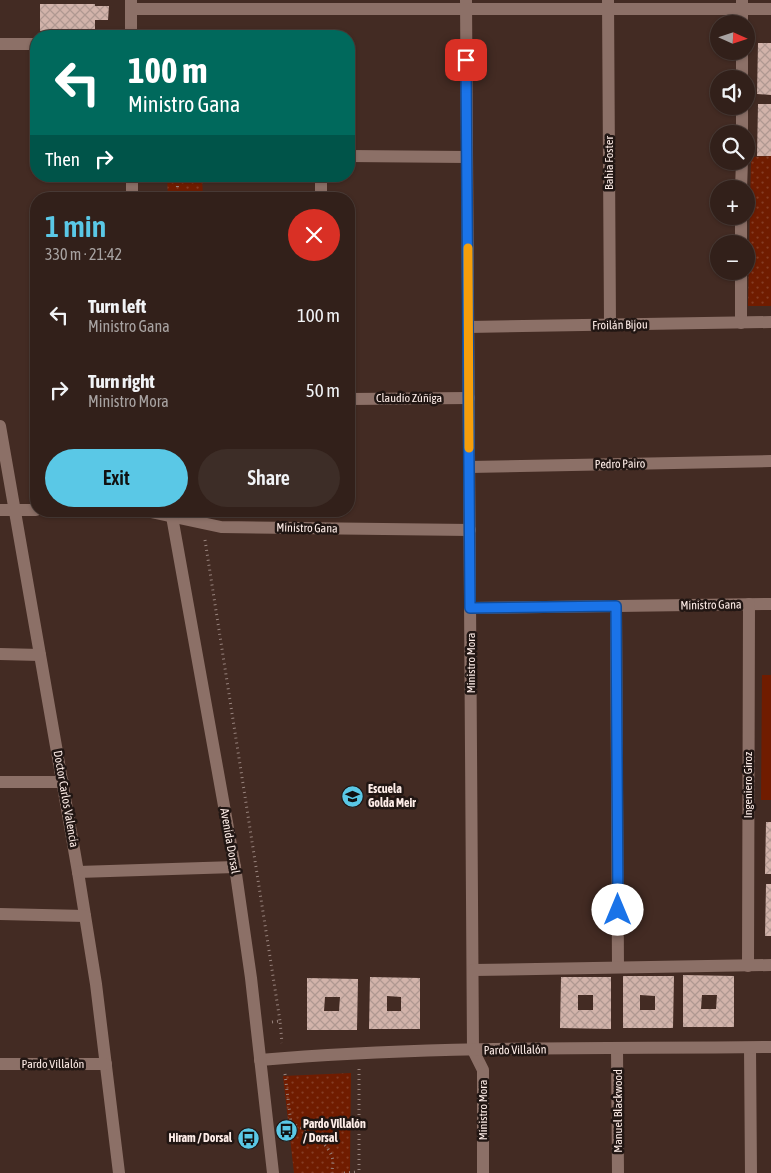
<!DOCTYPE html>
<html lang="en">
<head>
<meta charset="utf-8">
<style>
	body { margin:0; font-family:"Asap Condensed",sans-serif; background:#3d2d27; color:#f1f3f6; height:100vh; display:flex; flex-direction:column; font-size:19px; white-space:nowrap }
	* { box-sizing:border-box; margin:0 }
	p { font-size:16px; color:#a8a3a2 }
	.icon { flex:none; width:28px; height:28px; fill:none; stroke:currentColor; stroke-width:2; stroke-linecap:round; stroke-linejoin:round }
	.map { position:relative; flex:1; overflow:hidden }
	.side { position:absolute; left:30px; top:192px; width:325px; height:325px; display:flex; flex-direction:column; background:#32201a; border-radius:20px; box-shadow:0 1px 4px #0004,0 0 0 1px #4d3e39 }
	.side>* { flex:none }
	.guide { position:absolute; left:30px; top:30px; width:325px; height:152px; border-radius:20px; box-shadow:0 1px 4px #0004,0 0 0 1px #4d3e39; background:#00695c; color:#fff; overflow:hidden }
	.needle { width:32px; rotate:93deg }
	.controls { position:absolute; left:710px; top:15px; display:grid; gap:10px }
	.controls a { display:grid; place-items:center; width:45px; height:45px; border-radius:50%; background:#32201a; box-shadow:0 1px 4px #0004,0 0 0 1px #4d3e39; font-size:25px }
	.pin { position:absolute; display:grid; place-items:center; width:42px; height:42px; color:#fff; margin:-21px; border-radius:10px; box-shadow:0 2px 8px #0006 }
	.me { position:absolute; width:55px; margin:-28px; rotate:0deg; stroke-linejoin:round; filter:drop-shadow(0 0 4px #0008) }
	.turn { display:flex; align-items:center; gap:18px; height:105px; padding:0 15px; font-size:22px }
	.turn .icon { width:65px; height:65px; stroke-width:2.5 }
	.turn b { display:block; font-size:35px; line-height:42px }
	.then { display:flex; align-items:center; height:48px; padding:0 15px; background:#0003; gap:10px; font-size:19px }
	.round { display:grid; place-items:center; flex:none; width:52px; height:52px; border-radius:26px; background:#3d2d27 }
	.head { display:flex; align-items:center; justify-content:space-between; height:85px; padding:0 15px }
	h1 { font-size:30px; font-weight:600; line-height:38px; color:#5ac8e6 }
	.button { display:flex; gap:10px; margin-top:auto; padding:10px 15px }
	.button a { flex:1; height:58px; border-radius:30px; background:#5ac8e6; color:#111; font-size:20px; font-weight:600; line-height:58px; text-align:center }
	.button a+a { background:#3d2d27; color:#f1f3f6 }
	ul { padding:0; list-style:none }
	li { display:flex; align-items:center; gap:15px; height:75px; padding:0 15px }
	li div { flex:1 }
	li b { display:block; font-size:19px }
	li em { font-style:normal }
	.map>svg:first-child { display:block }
	.green { fill:url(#green-dots) }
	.pitch { fill:#701c00 }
	.building { fill:url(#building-cross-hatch); fill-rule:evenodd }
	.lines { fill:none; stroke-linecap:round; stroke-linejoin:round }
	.path { stroke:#98837d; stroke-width:3; stroke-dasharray:1 4; stroke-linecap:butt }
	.minor { stroke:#8c7067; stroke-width:12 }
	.tertiary { stroke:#8c7067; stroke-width:12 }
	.route-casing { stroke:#114b97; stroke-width:12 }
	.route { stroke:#1a73e8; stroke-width:9 }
	.slow { stroke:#f59e0b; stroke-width:9 }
	.labels { text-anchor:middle; stroke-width:5; stroke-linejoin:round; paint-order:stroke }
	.street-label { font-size:12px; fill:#fdece7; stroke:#211613 }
	.poi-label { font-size:12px; font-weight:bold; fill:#fdece7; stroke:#211613; text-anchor:start }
</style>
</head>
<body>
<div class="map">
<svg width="771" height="1173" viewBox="0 0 771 1173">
	<defs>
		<pattern id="green-dots" width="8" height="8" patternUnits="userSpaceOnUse" patternTransform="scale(1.25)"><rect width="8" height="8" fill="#701c00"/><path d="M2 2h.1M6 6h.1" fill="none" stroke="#853d25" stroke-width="1.8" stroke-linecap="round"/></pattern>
		<pattern id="building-cross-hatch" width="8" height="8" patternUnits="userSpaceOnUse" patternTransform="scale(1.25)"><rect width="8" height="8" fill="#d2b3aa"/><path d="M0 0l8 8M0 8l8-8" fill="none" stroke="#b09891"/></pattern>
	</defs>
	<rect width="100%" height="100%" fill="#432b23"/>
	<g class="green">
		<path d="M771,156V306H748L751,157Z"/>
		<path d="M167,176H202L203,199H168Z"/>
		<path d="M351,1073L350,1173H294L283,1076Z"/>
	</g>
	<path class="pitch" d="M762,675H771V800H761Z"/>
	<g class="building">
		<path d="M40,4H95V6H109L108,20H95V31H40Z"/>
		<path d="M758,43H771V95L757,94Z"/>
		<path d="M758,104H771V156H757Z"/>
		<path d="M766,822H771V874H765Z"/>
		<path d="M766,884H771V936H765Z"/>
		<path d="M683,975L734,976V1027H683ZM702,995H717L716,1009H701Z"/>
		<path d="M623,976H674L673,1028H623ZM640,995L655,996V1010H640Z"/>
		<path d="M370,977L420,978V1029H369ZM387,996L401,997V1011H387Z"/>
		<path d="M561,977H611V1029L560,1028ZM578,995H593V1010H578Z"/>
		<path d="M307,978L358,979L357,1030H307ZM325,997H340L339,1011H324Z"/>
	</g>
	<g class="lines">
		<g class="path">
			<path d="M177,176L178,199"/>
			<path d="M205,540L280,1021"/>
			<path d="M272,1022L280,1021L282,1043"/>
			<path d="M359,1069V1173"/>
			<path d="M285,1074L291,1123C306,1130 330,1142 333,1161C333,1164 332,1169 332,1173"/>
			<path d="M344,1173L359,1172"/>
		</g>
		<g class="minor">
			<path d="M466,0L473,1050L483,1070V1173"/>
			<path d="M608,0L610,325"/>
			<path d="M131,9H771"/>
			<path d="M742,24V0"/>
			<path d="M0,44H36"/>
			<path d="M742,79V51"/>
			<path d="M742,134V106"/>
			<path d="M349,156L467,157"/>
			<path d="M321,176V199"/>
			<path d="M741,189L742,161"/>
			<path d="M741,244V216"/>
			<path d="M741,323V271"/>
			<path d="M468,327L771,322"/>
			<path d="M349,399L469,398"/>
			<path d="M0,426L78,872L96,984L119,1173"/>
			<path d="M469,467L771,461"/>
			<path d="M0,510H36"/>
			<path d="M146,511L221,527L470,530"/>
			<path d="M616,606L618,967"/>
			<path d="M470,608L771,604"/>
			<path d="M0,654L40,655"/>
			<path d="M0,782H63"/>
			<path d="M78,872L235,867"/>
			<path d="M0,914L85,916"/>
			<path d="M748,966L749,604"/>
			<path d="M473,970L771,965"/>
			<path d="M750,1048L751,1173"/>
			<path d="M617,1049L618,1173"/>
			<path d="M260,1060C430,1045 601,1049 771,1047"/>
			<path d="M0,1064H106"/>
		</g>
		<g class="tertiary">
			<path d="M131,36V0"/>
			<path d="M132,176V199"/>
			<path d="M171,511L235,867L251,978L273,1173"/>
		</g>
	</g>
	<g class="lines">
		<defs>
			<path id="route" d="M466,60L470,608L616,606L618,910"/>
		</defs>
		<use href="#route" class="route-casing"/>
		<use href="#route" class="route"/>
		<path class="slow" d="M468,248L469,448"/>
	</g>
	<defs>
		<symbol id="school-disc" viewBox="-11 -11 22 22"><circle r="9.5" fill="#5ac8e6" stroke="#211613"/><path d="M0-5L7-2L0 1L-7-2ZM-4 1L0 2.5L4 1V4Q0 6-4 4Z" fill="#111"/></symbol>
		<symbol id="bus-disc" viewBox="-11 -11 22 22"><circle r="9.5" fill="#5ac8e6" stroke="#211613"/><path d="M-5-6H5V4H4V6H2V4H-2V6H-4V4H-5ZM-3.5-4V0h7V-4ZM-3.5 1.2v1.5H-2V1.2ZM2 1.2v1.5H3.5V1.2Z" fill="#111"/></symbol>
	</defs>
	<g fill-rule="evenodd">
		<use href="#school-disc" x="340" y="784" width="25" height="25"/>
		<use href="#bus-disc" x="274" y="1118" width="25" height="25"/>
		<use href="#bus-disc" x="236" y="1126" width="25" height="25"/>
	</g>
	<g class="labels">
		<g class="street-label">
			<text transform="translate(609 163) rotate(-90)" y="4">Bahía Foster</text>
			<text transform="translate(620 325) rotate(-1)" y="4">Froilán Bijou</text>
			<text x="409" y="402">Claudio Zúñiga</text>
			<text transform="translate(620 464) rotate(-1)" y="4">Pedro Pairo</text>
			<text transform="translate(307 528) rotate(1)" y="4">Ministro Gana</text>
			<text transform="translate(711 605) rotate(-1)" y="4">Ministro Gana</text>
			<text transform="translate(471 663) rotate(-90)" y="4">Ministro Mora</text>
			<text transform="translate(748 785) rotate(-90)" y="4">Ingeniero Giroz</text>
			<text transform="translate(66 799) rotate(80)" y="4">Doctor Carlos Valencia</text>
			<text transform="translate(230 841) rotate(80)" y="4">Avenida Dorsal</text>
			<text transform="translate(515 1050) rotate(-1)" y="4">Pardo Villalón</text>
			<text x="53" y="1068">Pardo Villalón</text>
			<text transform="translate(483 1110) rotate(-90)" y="4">Ministro Mora</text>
			<text transform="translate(618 1111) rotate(-90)" y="4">Manuel Blackwood</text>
		</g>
		<g class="poi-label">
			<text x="368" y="793">Escuela<tspan x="368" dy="14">Golda Meir</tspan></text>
			<text x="303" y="1128">Pardo Villalón<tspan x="303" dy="14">/ Dorsal</tspan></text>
			<text x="232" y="1142" text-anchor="end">Hiram / Dorsal</text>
		</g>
	</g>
</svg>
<div class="controls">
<a><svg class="needle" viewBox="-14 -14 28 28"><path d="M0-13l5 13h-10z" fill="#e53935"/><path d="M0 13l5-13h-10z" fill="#a8a3a2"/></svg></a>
<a><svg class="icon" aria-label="sound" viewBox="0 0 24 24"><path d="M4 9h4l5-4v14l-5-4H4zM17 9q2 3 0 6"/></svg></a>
<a><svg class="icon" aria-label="search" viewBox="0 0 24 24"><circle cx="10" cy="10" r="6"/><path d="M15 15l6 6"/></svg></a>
<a>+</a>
<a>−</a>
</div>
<div class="pin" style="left:466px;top:60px;background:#d93025"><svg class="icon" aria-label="arrive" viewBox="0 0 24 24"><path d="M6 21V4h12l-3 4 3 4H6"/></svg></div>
<svg class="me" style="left:618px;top:910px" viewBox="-20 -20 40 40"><circle r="19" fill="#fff"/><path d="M0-13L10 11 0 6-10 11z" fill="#1a73e8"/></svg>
<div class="guide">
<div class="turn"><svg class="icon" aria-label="left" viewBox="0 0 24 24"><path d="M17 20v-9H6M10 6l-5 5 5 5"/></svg><div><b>100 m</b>Ministro Gana</div></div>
<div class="then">Then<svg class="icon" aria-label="right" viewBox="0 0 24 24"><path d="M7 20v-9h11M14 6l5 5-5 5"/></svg></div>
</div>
<section class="side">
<div class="head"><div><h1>1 min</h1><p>330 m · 21:42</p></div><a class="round" style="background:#d93025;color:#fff"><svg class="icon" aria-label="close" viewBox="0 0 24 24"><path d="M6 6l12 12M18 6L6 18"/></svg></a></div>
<ul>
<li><svg class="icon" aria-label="left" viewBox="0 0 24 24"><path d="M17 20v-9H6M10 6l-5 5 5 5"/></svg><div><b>Turn left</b><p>Ministro Gana</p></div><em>100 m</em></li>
<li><svg class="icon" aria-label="right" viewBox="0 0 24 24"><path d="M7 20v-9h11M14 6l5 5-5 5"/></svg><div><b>Turn right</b><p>Ministro Mora</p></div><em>50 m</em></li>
</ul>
<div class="button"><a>Exit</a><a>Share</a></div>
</section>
</div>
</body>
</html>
